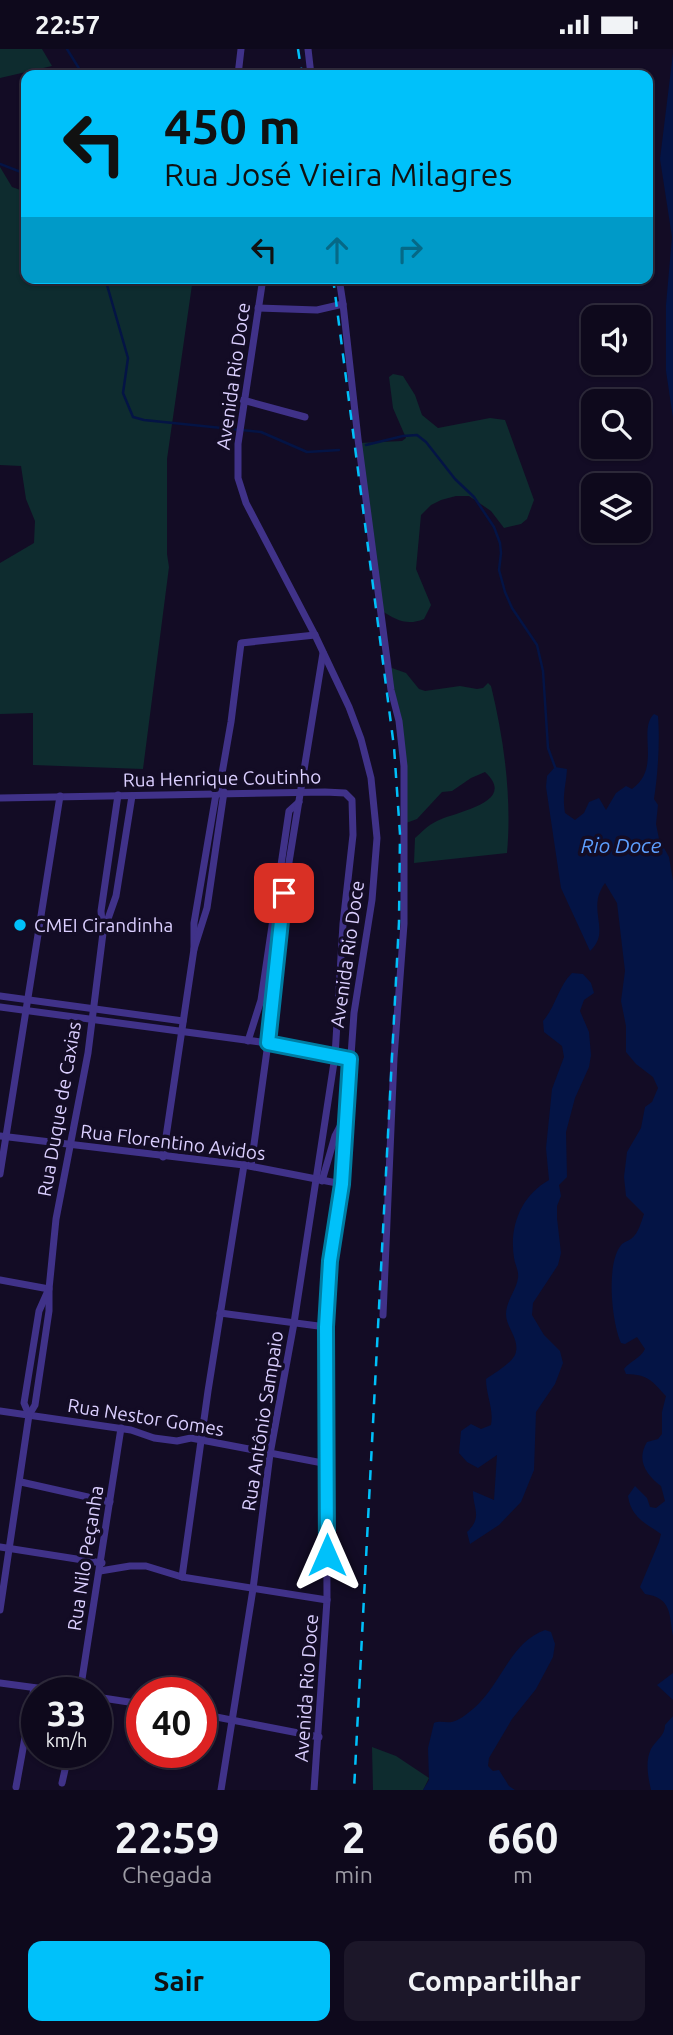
<!DOCTYPE html>
<html lang="pt">
<head>
<meta charset="utf-8">
<style>
	body { margin:0; font-family:Ubuntu,sans-serif; background:#1c1729; color:#f1f3f6; height:100vh; display:flex; flex-direction:column; font-size:26px; white-space:nowrap }
	* { box-sizing:border-box; margin:0 }
	p { font-size:23px; color:#9b9aa3 }
	.icon { flex:none; width:38px; height:38px; fill:none; stroke:currentColor; stroke-width:2; stroke-linecap:round; stroke-linejoin:round }
	.map { position:relative; height:1741px; overflow:hidden }
	.side { display:flex; flex-direction:column; background:#0e091c; flex:1 }
	.side>* { flex:none }
	.guide { position:absolute; left:21px; top:21px; width:632px; height:214px; border-radius:14px; box-shadow:0 2px 5px #0004,0 0 0 2px #2e2a3b; background:#00c1fa; color:#111; overflow:hidden }
	.controls { position:absolute; left:581px; top:256px; display:grid; gap:14px }
	.controls a { display:grid; place-items:center; width:70px; height:70px; border-radius:14px; background:#0e091c; box-shadow:0 2px 5px #0004,0 0 0 2px #2e2a3b; font-size:35px }
	.speed { position:absolute; left:21px; top:1628px; display:flex; gap:14px; font-size:35px; font-weight:700; text-align:center }
	.speed>* { display:grid; place-content:center; width:91px; height:91px; border-radius:50%; background:#0e091c; box-shadow:0 2px 5px #0004,0 0 0 2px #2e2a3b; line-height:1 }
	.speed small { font-size:18px; font-weight:400 }
	.speed .limit { border:10px solid #d22; background:#fff; color:#111 }
	.pin { position:absolute; display:grid; place-items:center; width:60px; height:60px; color:#fff; margin:-30px; border-radius:14px; box-shadow:0 4px 10px #0006 }
	.me { position:absolute; width:77px; margin:-38px; rotate:0deg; stroke-linejoin:round; filter:drop-shadow(0 0 5px #0008) }
	.turn { display:flex; align-items:center; gap:24px; height:147px; padding:0 28px; font-size:32px }
	.turn .icon { width:91px; height:91px; stroke-width:2.5 }
	.turn b { display:block; font-size:49px; line-height:60px }
	.lanes { display:flex; align-items:center; height:66px; padding:0 28px; background:#0003; justify-content:center; gap:35px; direction:ltr }
	.lanes .off { opacity:.35 }
	.eta { display:flex; justify-content:space-evenly; align-items:center; height:119px; text-align:center }
	.eta b { font-size:42px; font-weight:600; line-height:49px }
	.button { display:flex; gap:14px; margin-top:auto; padding:14px 28px }
	.button a { flex:1; height:80px; border-radius:14px; background:#00c1fa; color:#111; font-size:28px; font-weight:600; line-height:80px; text-align:center }
	.button a+a { background:#1c1729; color:#f1f3f6 }
	.status { display:flex; justify-content:space-between; align-items:center; height:49px; padding:0 35px; background:#0e091c; direction:ltr }
	.status svg { height:19px; fill:currentColor }
	.map>svg:first-child { display:block }
	.green { fill:#0e2c2f }
	.water { fill:#041445 }
	.lines { fill:none; stroke-linecap:round; stroke-linejoin:round }
	.stream { stroke:#041445; stroke-width:2.5 }
	.minor { stroke:#403289; stroke-width:7 }
	.rail { stroke:#00c1fa; stroke-width:2.5; stroke-dasharray:10 9; stroke-linecap:butt }
	.route-casing { stroke:#007da2; stroke-width:18 }
	.route { stroke:#00c1fa; stroke-width:12 }
	.poi-dot { fill:#00c1fa; stroke:#130c25; stroke-width:2.5 }
	.labels { text-anchor:middle; stroke-width:7; stroke-linejoin:round; paint-order:stroke }
	.street-label { font-size:19px; fill:#dbcfff; stroke:#130c25 }
	.poi-label { font-size:19px; fill:#dbcfff; stroke:#130c25; text-anchor:start }
	.water-label { font-size:21px; font-style:italic; fill:#5d9fff; stroke:#130c25 }
</style>
</head>
<body>
<div class="status"><b>22:57</b><svg viewBox="0 0 49 12"><path d="M0 12V9h3v3zM5 12V6h3v6zM10 12V3h3v9zM15 12V0h3v12zM26 1h20v11H26zM47 4h2v5h-2z"/></svg></div>
<div class="map">
<svg width="673" height="1741" viewBox="0 0 673 1741">
	<rect width="100%" height="100%" fill="#130c25"/>
	<g class="green">
		<path d="M0,0H42L52,17L0,29Z"/>
		<path d="M0,118L12,138L26,143V229H193L167,410V505L169,518L143,720L33,716V664L0,665V514L34,494L35,472L26,450L21,417L0,416Z"/>
		<path d="M393,325L403,327L415,346L422,366L438,379L490,369L505,371L534,451L527,470L521,475L504,479L491,462L469,447H456L441,451L431,456L421,466L416,520L431,556L424,570C407,577 396,571 382,562L359,394L402,392L406,389L393,359L389,328Z"/>
		<path d="M389,618L406,624L419,640L425,642L460,637L477,640L483,639L488,634L491,637C504,690 512,749 507,804L414,814L415,789C422,783 428,776 437,772C454,763 519,754 485,723L471,729L452,742L442,743L417,770L406,774L401,714Z"/>
		<path d="M372,1698L396,1707L429,1729L423,1741H373Z"/>
	</g>
	<g class="water">
		<path d="M673,4V369L666,322V256L672,188L660,110Z"/>
		<path d="M654,665L658,667C660,692 658,724 654,750L658,756L656,775L659,790L669,808L673,832V1587C669,1565 672,1549 645,1545L640,1538L659,1493L661,1485C645,1474 631,1468 628,1447L635,1437L647,1449L650,1458L656,1459L665,1452L661,1437C646,1426 636,1411 647,1393L658,1390L662,1385V1363L666,1347C651,1331 649,1326 626,1325L624,1320C630,1312 640,1310 645,1300L637,1288L625,1295L621,1294C612,1274 605,1213 622,1195C624,1193 628,1192 631,1190C639,1184 641,1173 644,1165L626,1147L624,1128L627,1103L641,1079L645,1058L652,1053L658,1039L653,1028L636,1015L626,1003V977L621,952L625,922L617,854L605,834C602,838 599,844 598,849C594,870 608,885 590,902L561,839L546,738L547,727L555,718L567,720C566,737 562,746 565,764L575,771L584,764L589,753L599,749L606,761L616,744L626,737L632,740C662,719 637,681 654,665Z"/>
		<path d="M572,924L583,925L591,934L594,944L584,951L580,962L589,983L591,1006L589,1018L575,1049L566,1083L567,1128L559,1136L561,1147L557,1157V1169L561,1204L558,1216L533,1254L532,1266L544,1286L560,1302L563,1314L555,1335L536,1363L534,1421L521,1453L499,1476L470,1495L467,1483C483,1468 473,1460 473,1442L494,1451L497,1406L478,1419L467,1413L459,1404L461,1382L471,1375L481,1380L491,1376C494,1360 486,1346 486,1330C495,1324 510,1315 515,1306C521,1291 506,1279 506,1265C506,1252 516,1242 518,1229C519,1221 515,1216 514,1209C509,1177 521,1147 549,1131L546,1099L552,1040L564,1008L562,997L544,983L543,972C556,957 558,938 572,924Z"/>
		<path d="M545,1581L551,1583L555,1595L553,1608L536,1640L512,1670L489,1709L488,1717L493,1722L499,1721L509,1737L515,1741H423L429,1731L428,1699L434,1674C441,1671 448,1675 455,1672C461,1670 468,1664 473,1660C501,1637 509,1594 545,1581Z"/>
		<path d="M673,1624V1651L657,1636Z"/>
		<path d="M673,1667V1741H651C648,1728 645,1712 651,1700C656,1691 665,1687 665,1676Z"/>
	</g>
	<g class="lines">
		<g class="stream">
			<path d="M67,0L83,26"/>
			<path d="M0,115L26,125"/>
			<path d="M105,229L128,309L123,344L133,368L144,371L261,383L307,403L339,401"/>
			<path d="M366,396L403,387L417,386L426,393L455,430L474,448L494,478L500,494L501,504L499,521L505,543L512,559L537,596L543,622L548,699L555,718"/>
		</g>
		<g class="minor">
			<path d="M308,0L311,26"/>
			<path d="M238,26L241,0"/>
			<path d="M263,229L238,395V429L246,454L315,586L349,658L361,690L371,729L377,789L372,851L354,964L342,1135L330,1212L326,1278L327,1551L314,1741"/>
			<path d="M339,229L343,255"/>
			<path d="M258,259L317,261L343,255L358,390L391,641L399,672L404,717V875L394,1009L383,1266"/>
			<path d="M243,351L305,368"/>
			<path d="M0,749L325,743L345,744L352,751L353,786L343,875L335,1007L294,1274L270,1405L253,1540L221,1741"/>
			<path d="M103,884L116,847L132,747"/>
			<path d="M194,900V874L216,745L220,736L231,673L241,594L315,586"/>
			<path d="M0,947L183,972"/>
			<path d="M0,958L268,994L350,1010"/>
			<path d="M248,992L261,951L289,762L299,753"/>
			<path d="M0,1087L244,1116L342,1135"/>
			<path d="M163,1108L194,900L207,859L224,743"/>
			<path d="M251,1117L268,994L284,844L323,604"/>
			<path d="M0,1125L60,747"/>
			<path d="M322,1132L335,1087L344,1070"/>
			<path d="M0,1231L49,1240"/>
			<path d="M220,1264L326,1278"/>
			<path d="M0,1362L131,1381L154,1389L177,1392L191,1389L328,1415"/>
			<path d="M29,1366L24,1354L39,1262L47,1244"/>
			<path d="M21,1433L110,1453"/>
			<path d="M0,1498L102,1514"/>
			<path d="M100,1522L130,1517H146L182,1528L327,1551"/>
			<path d="M182,1528L208,1342L244,1116"/>
			<path d="M0,1561L29,1366L35,1356L49,1262V1240L56,1170L88,1004L103,884L101,862L118,746"/>
			<path d="M0,1634L67,1643"/>
			<path d="M80,1643L121,1379"/>
			<path d="M96,1648L142,1655"/>
			<path d="M201,1665L319,1688"/>
			<path d="M62,1734L69,1703"/>
			<path d="M16,1738L34,1639"/>
		</g>
		<g class="rail">
			<path d="M298,0L302,26"/>
			<path d="M333,229L394,698L400,785L399,873L354,1741"/>
		</g>
	</g>
	<g class="lines">
		<defs>
			<path id="route" d="M284,844L268,994L350,1010L342,1135L330,1212L326,1278L327,1506"/>
		</defs>
		<use href="#route" class="route-casing"/>
		<use href="#route" class="route"/>
	</g>
	<circle class="poi-dot" cx="20" cy="876" r="7"/>
	<g class="labels">
		<g class="street-label">
			<text transform="translate(233 327) rotate(-82)" y="7">Avenida Rio Doce</text>
			<text transform="translate(222 729) rotate(-1)" y="7">Rua Henrique Coutinho</text>
			<text transform="translate(347 905) rotate(-82)" y="7">Avenida Rio Doce</text>
			<text transform="translate(59 1060) rotate(-80)" y="7">Rua Duque de Caxias</text>
			<text transform="translate(173 1093) rotate(7)" y="7">Rua Florentino Avidos</text>
			<text transform="translate(146 1368) rotate(9)" y="7">Rua Nestor Gomes</text>
			<text transform="translate(262 1372) rotate(-81)" y="7">Rua Antônio Sampaio</text>
			<text transform="translate(85 1509) rotate(-81)" y="7">Rua Nilo Peçanha</text>
			<text transform="translate(306 1639) rotate(-86)" y="7">Avenida Rio Doce</text>
		</g>
		<g class="poi-label">
			<text x="34" y="883">CMEI Cirandinha</text>
		</g>
		<g class="water-label">
			<text x="621" y="804">Rio Doce</text>
		</g>
	</g>
</svg>
<div class="controls">
<a><svg class="icon" aria-label="sound" viewBox="0 0 24 24"><path d="M4 9h4l5-4v14l-5-4H4zM17 9q2 3 0 6"/></svg></a>
<a><svg class="icon" aria-label="search" viewBox="0 0 24 24"><circle cx="10" cy="10" r="6"/><path d="M15 15l6 6"/></svg></a>
<a><svg class="icon" aria-label="layers" viewBox="0 0 24 24"><path d="M12 4l9 5-9 5-9-5zM3 14l9 5 9-5"/></svg></a>
</div>
<div class="speed"><div>33<small>km/h</small></div><div class="limit">40</div></div>
<div class="pin" style="left:284px;top:844px;background:#d93025"><svg class="icon" aria-label="arrive" viewBox="0 0 24 24"><path d="M6 21V4h12l-3 4 3 4H6"/></svg></div>
<svg class="me" style="left:327px;top:1506px" viewBox="-20 -20 40 40"><path d="M0-17L14 15 0 8-14 15z" fill="#00c1fa" stroke="#fff" stroke-width="4"/></svg>
<div class="guide">
<div class="turn"><svg class="icon" aria-label="left" viewBox="0 0 24 24"><path d="M17 20v-9H6M10 6l-5 5 5 5"/></svg><div><b>450 m</b>Rua José Vieira Milagres</div></div>
<div class="lanes"><svg class="icon" aria-label="left" viewBox="0 0 24 24"><path d="M17 20v-9H6M10 6l-5 5 5 5"/></svg><svg class="icon off" aria-label="ahead" viewBox="0 0 24 24"><path d="M12 20V5M6 11l6-6 6 6"/></svg><svg class="icon off" aria-label="right" viewBox="0 0 24 24"><path d="M7 20v-9h11M14 6l5 5-5 5"/></svg></div>
</div>
</div>
<section class="side">
<div class="eta">
<div><b>22:59</b><p>Chegada</p></div>
<div><b>2</b><p>min</p></div>
<div><b>660</b><p>m</p></div>
</div>
<div class="button"><a>Sair</a><a>Compartilhar</a></div>
</section>
</body>
</html>
